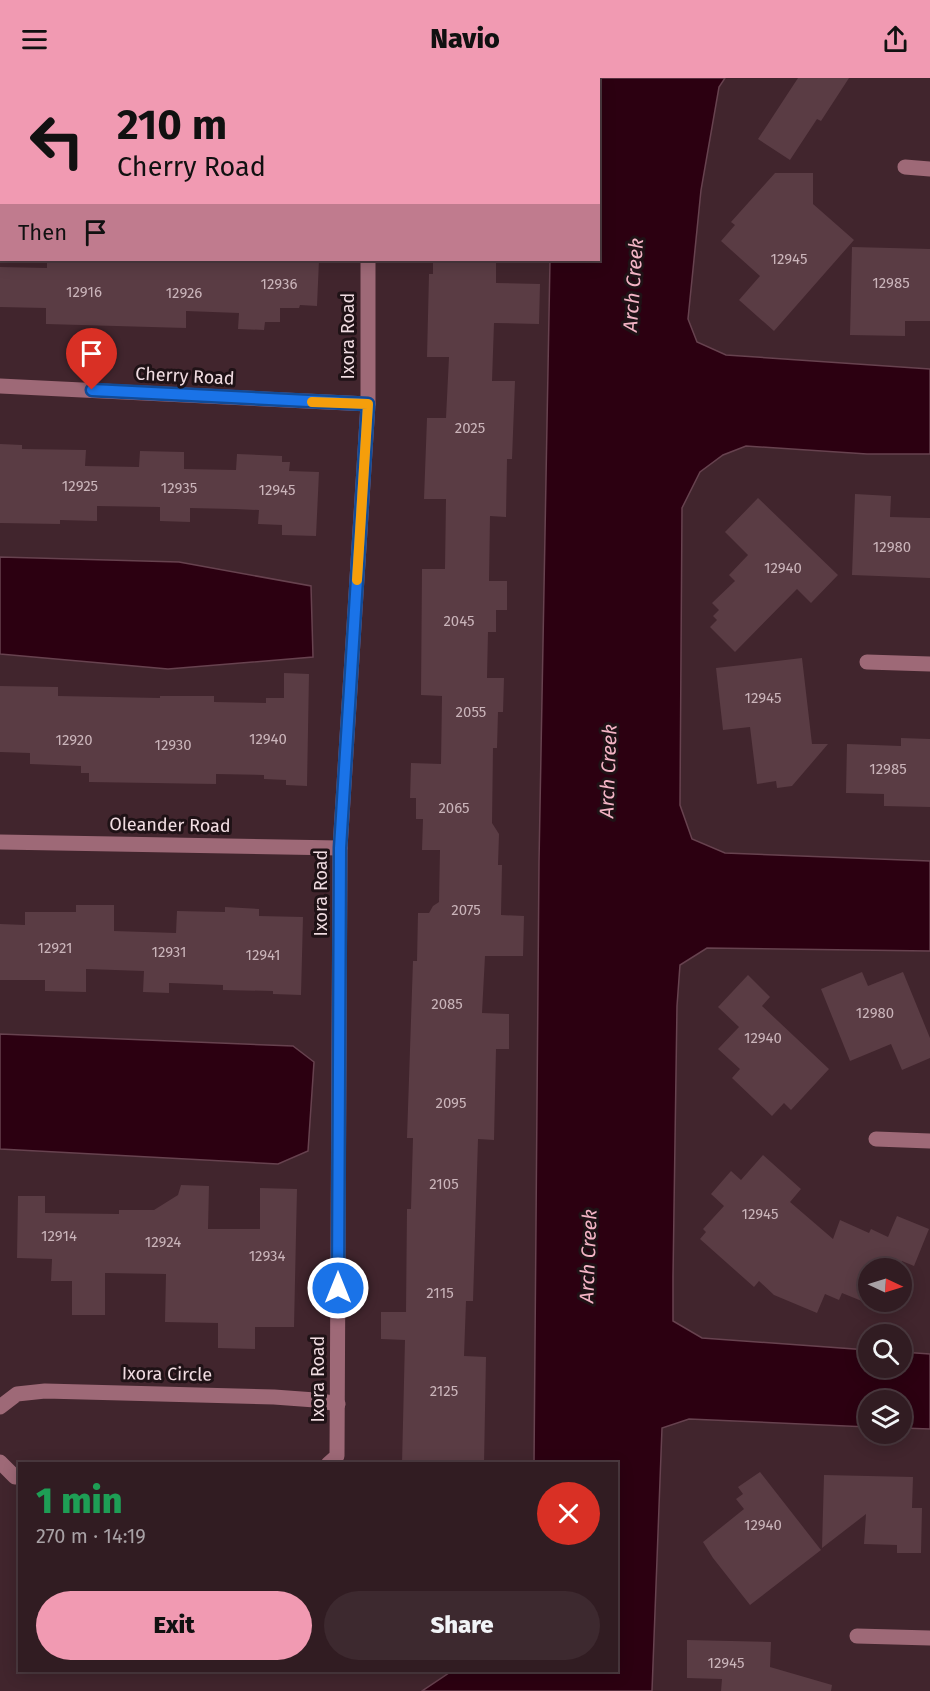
<!DOCTYPE html>
<html lang="en">
<head>
<meta charset="utf-8">
<style>
	body { margin:0; font-family:"Fira Sans",sans-serif; background:#3d292f; color:#f1f3f6; height:100vh; display:flex; flex-direction:column; font-size:22px; white-space:nowrap }
	* { box-sizing:border-box; margin:0 }
	p { font-size:20px; color:#a8a1a5 }
	.icon { flex:none; width:33px; height:33px; fill:none; stroke:currentColor; stroke-width:2; stroke-linecap:round; stroke-linejoin:round }
	.map { position:relative; flex:1; overflow:hidden }
	.details { position:absolute; left:18px; top:1384px; width:600px; height:210px; display:flex; flex-direction:column; background:#311c22; border-radius:0px; box-shadow:0 3px 15px #0003,0 0 0 2px #4c3a40 }
	.details>* { flex:none }
	.top-card { position:absolute; left:0px; top:0px; width:600px; height:183px; box-shadow:0 3px 15px #0003,0 0 0 2px #4c3a40; background:#f19ab2; color:#111; overflow:hidden }
	.needle { width:39px; rotate:94deg }
	.controls { position:absolute; left:858px; top:1180px; display:grid; gap:12px }
	.controls a { display:grid; place-items:center; width:54px; height:54px; border-radius:50%; background:#311c22; box-shadow:0 3px 15px #0003,0 0 0 2px #4c3a40; font-size:30px }
	.pin { position:absolute; display:grid; place-items:center; width:51px; height:51px; color:#fff; margin:-62px -26px; border-radius:50% 50% 50% 0; rotate:-45deg; box-shadow:0 0 6px #0007 }
	.pin .icon { rotate:45deg }
	.me { position:absolute; width:66px; margin:-33px; rotate:0deg; stroke-linejoin:round; filter:drop-shadow(0 0 4px #0008) }
	.turn { display:flex; align-items:center; gap:21px; height:126px; padding:0 18px; font-size:27px }
	.turn .icon { width:78px; height:78px; stroke-width:2.5 }
	.turn b { display:block; font-size:42px; line-height:51px }
	.then { display:flex; align-items:center; height:57px; padding:0 18px; background:#0003; gap:12px; font-size:22px }
	.round { display:grid; place-items:center; flex:none; width:63px; height:63px; border-radius:32px; background:#3d292f }
	.head { display:flex; align-items:center; justify-content:space-between; height:102px; padding:0 18px }
	h1 { font-size:36px; font-weight:800; line-height:45px; color:#1e9e55 }
	.cta { display:flex; gap:12px; margin-top:auto; padding:12px 18px }
	.cta a { flex:1; height:69px; border-radius:36px; background:#f19ab2; color:#111; font-size:24px; font-weight:800; line-height:69px; text-align:center }
	.cta a+a { background:#3d292f; color:#f1f3f6 }
	header { display:flex; justify-content:space-between; align-items:center; height:78px; padding:0 18px; background:#f19ab2; color:#111; font-size:27px; font-weight:800 }
	.map>svg:first-child { display:block }
	.water { fill:#2c0011; stroke:#67424f; stroke-width:1.5 }
	.building { fill:#5a3c44 }
	.lines { fill:none; stroke-linecap:round; stroke-linejoin:round }
	.minor { stroke:#9e6977; stroke-width:15 }
	.route-casing { stroke:#114b97; stroke-width:15 }
	.route { stroke:#1a73e8; stroke-width:10 }
	.slow { stroke:#f59e0b; stroke-width:10 }
	.labels { text-anchor:middle; stroke-width:6; stroke-linejoin:round; paint-order:stroke }
	.number-label { font-size:15px; fill:#cab4ba }
	.street-label { font-size:18px; fill:#f0dce1; stroke:#1f1216 }
	.water-label { font-size:20px; font-style:italic; fill:#f3b4c5; stroke:#1f1216 }
</style>
</head>
<body>
<header><svg class="icon" aria-label="menu" viewBox="0 0 24 24"><path d="M4 6h16M4 12h16M4 18h16"/></svg>Navio<svg class="icon" aria-label="share" viewBox="0 0 24 24"><path d="M12 15V3M7 8l5-5 5 5M5 13v7h14v-7"/></svg></header>
<div class="map">
<svg width="930" height="1613" viewBox="0 0 930 1613">
	<rect width="100%" height="100%" fill="#41252d"/>
	<g class="water">
		<path d="M553,0H725L719,9L701,112L688,241L697,264L726,277L930,291V376H867L746,368L723,377L700,394L682,430L680,727L692,761L725,775L930,783V873L707,870L680,887L677,928L673,1199V1243L702,1260L868,1272V1290H902V1274L930,1276V1351L902,1350V1323H868V1349L689,1341L662,1350L652,1613H422L452,1593H616V1386H534L539,784L550,182H598V2Z"/>
		<path d="M0,479L179,484L311,508L313,579L168,591L0,576Z"/>
		<path d="M0,956L293,968L314,984L308,1073L278,1086L0,1071Z"/>
	</g>
	<g class="building">
		<path d="M798,0H849L821,43L817,41L790,82L758,61Z"/>
		<path d="M775,95H813V126L854,162L774,253L739,222L760,198L721,163L735,147L731,144Z"/>
		<path d="M852,169L930,171V243H905V258L850,257Z"/>
		<path d="M47,182L147,184L148,182H319L317,228L300,227L299,230H280V244H265L264,252L238,251L239,235L186,233V250L46,246V230L0,229V189L47,190Z"/>
		<path d="M433,182H496V205L540,206L539,246L494,245L492,303H515L512,381H507L506,439L490,438L489,503H507V532H496V554H488L487,600H504L503,634H498L497,670H493L492,745L499,756L498,787H502L501,837L524,838L523,878H485L482,935L509,936V971H496L494,1062L478,1061L473,1223H466L464,1278L486,1279L484,1386H402L405,1262L381,1261V1234H406L407,1131H411L413,1060H407L413,883H417L418,835H429L433,828L439,824L440,772H422L423,741H416V720H410L411,685L441,686L442,618L421,617L422,491H445L446,421H424L427,340H446L449,279H427L429,196H433Z"/>
		<path d="M0,366L22,367V371L86,372L85,388L139,389L140,373L184,374V391L236,392L237,376L282,378V384H290L289,393L319,394L316,458L282,457V447L258,446L259,432L235,431L190,430V444L160,443V429L97,428V443L60,442V446L0,445Z"/>
		<path d="M855,416L891,418L890,439L930,440V500L852,497Z"/>
		<path d="M758,420L838,497L811,525L797,511L735,574L710,549L717,542L713,538L719,532L712,525L735,503L729,497L748,477L725,454Z"/>
		<path d="M802,580L812,666H828L792,708L777,710L776,703L757,706L750,649L723,652L716,590Z"/>
		<path d="M284,595L309,596L307,708L286,707V702L264,701V697L216,696V706L89,704V695H81V688L30,686V675L0,674V608L58,609V618L160,620V618H214V624L266,625V620H284Z"/>
		<path d="M901,660L930,661V729L884,728V716L846,715L847,666L901,668Z"/>
		<path d="M76,827H114V853L176,855L177,833L225,834V829L259,831V838L303,839L301,917L273,916V913L223,912V907L169,905V915L143,914L144,893L86,891V914L45,913V902H0V846L25,847V834H76Z"/>
		<path d="M862,894L868,908L903,894L930,960V980L902,992L891,966L850,983L821,911Z"/>
		<path d="M748,897L770,919L762,928L829,991L791,1032L784,1025L772,1038L732,1000L740,991L718,971L739,949L718,929Z"/>
		<path d="M763,1077L801,1111L790,1124L833,1161L840,1142L869,1155L871,1151L888,1159L897,1138L929,1151L914,1188L902,1183L899,1191H868V1224H881L879,1230L842,1215L839,1222L825,1216L817,1235L774,1217L759,1203L754,1209L700,1161L706,1154L703,1151L724,1128L711,1116L731,1093L741,1102Z"/>
		<path d="M181,1107L209,1108L208,1151H260V1110L297,1111L294,1249H255V1271L218,1270V1245L165,1244L166,1196L105,1195V1237H72V1203H51L52,1181L17,1180L18,1118H45V1135L119,1136V1132H154L178,1117Z"/>
		<path d="M760,1394L821,1472L750,1527L713,1480L703,1464L744,1431L736,1421L743,1416L738,1409Z"/>
		<path d="M824,1397L913,1399L912,1430H922L921,1475H897V1467L864,1466L866,1436L822,1470Z"/>
		<path d="M687,1562L771,1564L770,1589L832,1607L831,1613H721L722,1601L687,1600Z"/>
	</g>
	<g class="lines">
		<g class="minor">
			<path d="M368,2V0"/>
			<path d="M905,89L930,91"/>
			<path d="M0,308L368,326"/>
			<path d="M867,584L930,586"/>
			<path d="M0,764L340,770"/>
			<path d="M876,1061L930,1063"/>
			<path d="M0,1329L17,1316L45,1313L274,1319L315,1322L338,1326"/>
			<path d="M0,1384L15,1399H20"/>
			<path d="M328,1386L337,1378L340,770L368,326V182"/>
			<path d="M857,1558L930,1560"/>
		</g>
	</g>
	<g class="lines">
		<defs>
			<path id="route" d="M92,312L368,326L340,770L338,1210"/>
		</defs>
		<use href="#route" class="route-casing"/>
		<use href="#route" class="route"/>
		<path class="slow" d="M312,324L368,326L357,502"/>
	</g>
	<g class="labels">
		<g class="number-label">
			<text x="789" y="186">12945</text>
			<text x="891" y="210">12985</text>
			<text x="279" y="211">12936</text>
			<text x="84" y="219">12916</text>
			<text x="184" y="220">12926</text>
			<text x="470" y="355">2025</text>
			<text x="80" y="413">12925</text>
			<text x="179" y="415">12935</text>
			<text x="277" y="417">12945</text>
			<text x="892" y="474">12980</text>
			<text x="783" y="495">12940</text>
			<text x="459" y="548">2045</text>
			<text x="763" y="625">12945</text>
			<text x="471" y="639">2055</text>
			<text x="268" y="666">12940</text>
			<text x="74" y="667">12920</text>
			<text x="173" y="672">12930</text>
			<text x="888" y="696">12985</text>
			<text x="454" y="735">2065</text>
			<text x="466" y="837">2075</text>
			<text x="55" y="875">12921</text>
			<text x="169" y="879">12931</text>
			<text x="263" y="882">12941</text>
			<text x="447" y="931">2085</text>
			<text x="875" y="940">12980</text>
			<text x="763" y="965">12940</text>
			<text x="451" y="1030">2095</text>
			<text x="444" y="1111">2105</text>
			<text x="760" y="1141">12945</text>
			<text x="59" y="1163">12914</text>
			<text x="163" y="1169">12924</text>
			<text x="267" y="1183">12934</text>
			<text x="440" y="1220">2115</text>
			<text x="444" y="1318">2125</text>
			<text x="763" y="1452">12940</text>
			<text x="726" y="1590">12945</text>
		</g>
		<g class="street-label">
			<text transform="translate(348 258) rotate(-90)" y="6">Ixora Road</text>
			<text transform="translate(185 298) rotate(3)" y="6">Cherry Road</text>
			<text transform="translate(170 747) rotate(1)" y="6">Oleander Road</text>
			<text transform="translate(321 815) rotate(-90)" y="6">Ixora Road</text>
			<text transform="translate(167 1296) rotate(1)" y="6">Ixora Circle</text>
			<text transform="translate(318 1301) rotate(-90)" y="6">Ixora Road</text>
		</g>
		<g class="water-label">
			<text transform="translate(633 207) rotate(-86)" y="7">Arch Creek</text>
			<text transform="translate(608 693) rotate(-88)" y="7">Arch Creek</text>
			<text transform="translate(588 1178) rotate(-88)" y="7">Arch Creek</text>
		</g>
	</g>
</svg>
<div class="controls">
<a><svg class="needle" viewBox="-14 -14 28 28"><path d="M0-13l5 13h-10z" fill="#e53935"/><path d="M0 13l5-13h-10z" fill="#a8a1a5"/></svg></a>
<a><svg class="icon" aria-label="search" viewBox="0 0 24 24"><circle cx="10" cy="10" r="6"/><path d="M15 15l6 6"/></svg></a>
<a><svg class="icon" aria-label="layers" viewBox="0 0 24 24"><path d="M12 4l9 5-9 5-9-5zM3 14l9 5 9-5"/></svg></a>
</div>
<div class="pin" style="left:92px;top:312px;background:#d93025"><svg class="icon" aria-label="arrive" viewBox="0 0 24 24"><path d="M6 21V4h12l-3 4 3 4H6"/></svg></div>
<svg class="me" style="left:338px;top:1210px" viewBox="-20 -20 40 40"><circle r="17" fill="#1a73e8" stroke="#fff" stroke-width="3"/><path d="M0-11L8 9 0 5-8 9z" fill="#fff"/></svg>
<div class="top-card">
<div class="turn"><svg class="icon" aria-label="left" viewBox="0 0 24 24"><path d="M17 20v-9H6M10 6l-5 5 5 5"/></svg><div><b>210 m</b>Cherry Road</div></div>
<div class="then">Then<svg class="icon" aria-label="arrive" viewBox="0 0 24 24"><path d="M6 21V4h12l-3 4 3 4H6"/></svg></div>
</div>
<section class="details">
<div class="head"><div><h1>1 min</h1><p>270 m · 14:19</p></div><a class="round" style="background:#d93025;color:#fff"><svg class="icon" aria-label="close" viewBox="0 0 24 24"><path d="M6 6l12 12M18 6L6 18"/></svg></a></div>
<div class="cta"><a>Exit</a><a>Share</a></div>
</section>
</div>
</body>
</html>
